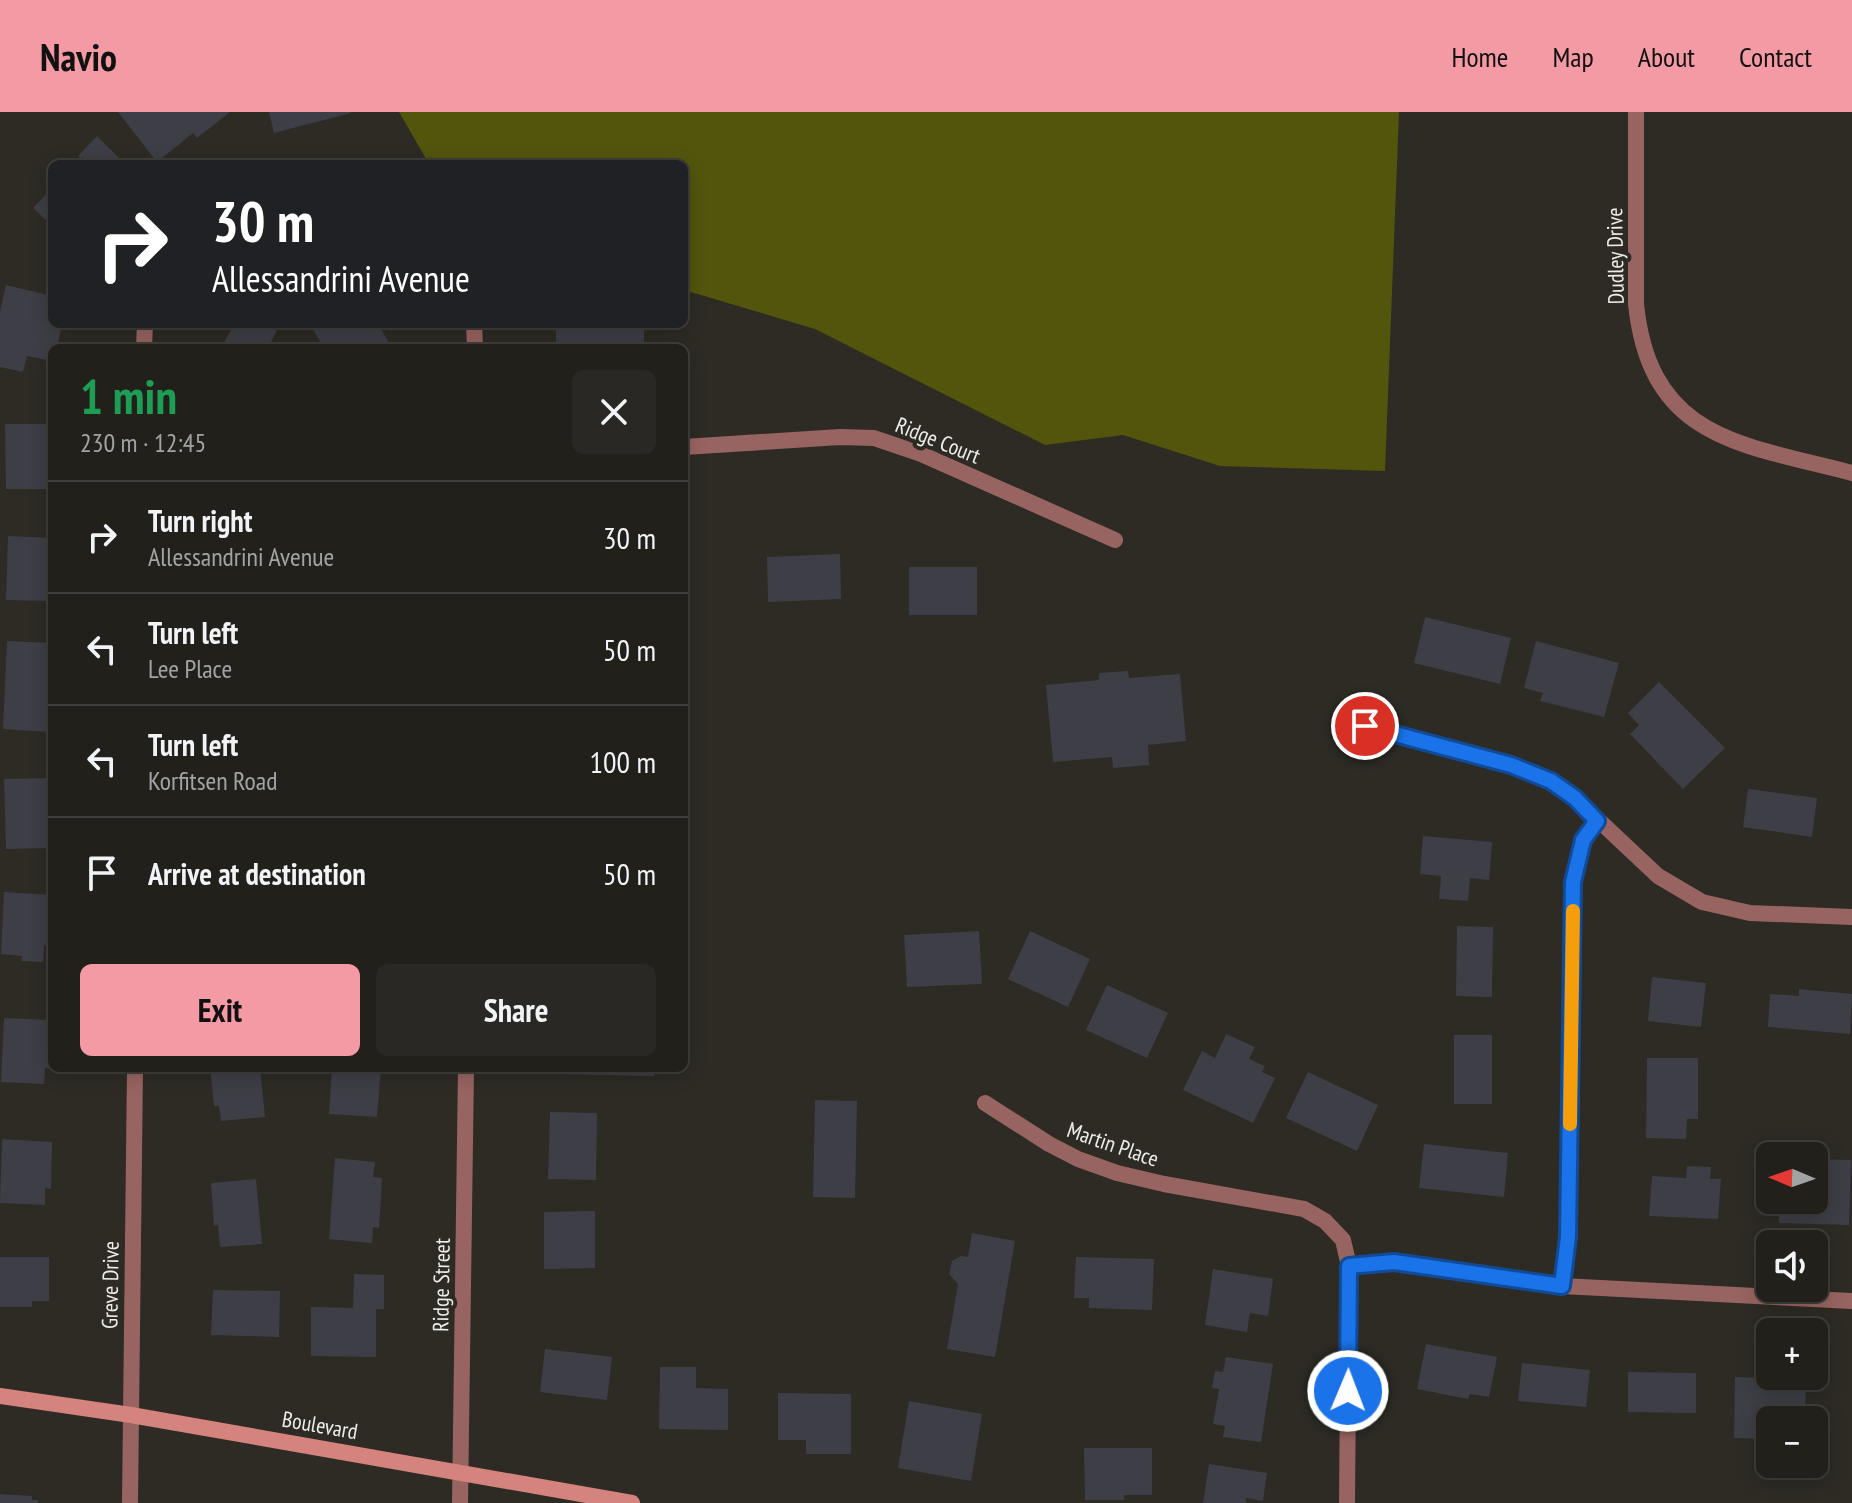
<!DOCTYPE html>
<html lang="en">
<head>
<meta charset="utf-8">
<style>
	body { margin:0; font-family:"PT Sans Narrow",sans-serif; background:#2a2824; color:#f1f3f6; height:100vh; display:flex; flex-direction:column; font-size:30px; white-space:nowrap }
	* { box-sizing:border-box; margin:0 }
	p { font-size:26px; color:#a2a3a3 }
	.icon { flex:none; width:44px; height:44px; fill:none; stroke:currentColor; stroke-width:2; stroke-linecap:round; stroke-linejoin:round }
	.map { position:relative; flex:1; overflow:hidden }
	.side { position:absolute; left:48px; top:232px; width:640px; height:728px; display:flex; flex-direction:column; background:#22201b; border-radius:12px; box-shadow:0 4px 20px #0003,0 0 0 2px #3f3e3a }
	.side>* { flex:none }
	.banner { position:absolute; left:48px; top:48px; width:640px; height:168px; border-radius:12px; box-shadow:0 4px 20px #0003,0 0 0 2px #3f3e3a; background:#202124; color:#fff; overflow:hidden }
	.needle { width:52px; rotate:272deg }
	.controls { position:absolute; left:1756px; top:1030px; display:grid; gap:16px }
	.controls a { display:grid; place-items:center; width:72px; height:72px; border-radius:12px; background:#22201b; box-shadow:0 4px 20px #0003,0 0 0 2px #3f3e3a; font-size:40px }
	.pin { position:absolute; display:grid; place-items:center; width:68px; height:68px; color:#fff; margin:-34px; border:4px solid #fff; border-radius:50%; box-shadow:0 2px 8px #0007 }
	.me { position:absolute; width:88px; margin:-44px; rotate:1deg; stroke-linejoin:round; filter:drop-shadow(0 0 6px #0008) }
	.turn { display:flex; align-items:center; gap:28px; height:168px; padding:0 32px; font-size:36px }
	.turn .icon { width:104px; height:104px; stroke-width:2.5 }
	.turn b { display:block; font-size:56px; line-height:68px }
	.round { display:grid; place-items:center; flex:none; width:84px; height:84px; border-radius:12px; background:#2a2824 }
	.head { display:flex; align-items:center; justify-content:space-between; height:136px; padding:0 32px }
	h1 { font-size:48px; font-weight:600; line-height:60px; color:#1e9e55 }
	.action { display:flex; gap:16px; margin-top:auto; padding:16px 32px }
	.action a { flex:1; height:92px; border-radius:12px; background:#f49aa5; color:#111; font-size:32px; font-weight:600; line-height:92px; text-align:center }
	.action a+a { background:#2a2824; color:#f1f3f6 }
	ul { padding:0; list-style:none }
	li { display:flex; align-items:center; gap:24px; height:112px; padding:0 32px; border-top:2px solid #3f3e3a }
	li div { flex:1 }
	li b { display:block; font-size:30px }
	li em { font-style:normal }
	header { display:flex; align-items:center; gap:48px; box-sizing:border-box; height:112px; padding:0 40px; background:#f49aa5; color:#111 }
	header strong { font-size:38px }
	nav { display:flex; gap:44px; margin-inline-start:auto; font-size:28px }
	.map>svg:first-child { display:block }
	.forest { fill:#52560d }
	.building { fill:#3e3e46 }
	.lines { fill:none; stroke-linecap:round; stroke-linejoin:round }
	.street { stroke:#986461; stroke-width:16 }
	.secondary { stroke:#d5837e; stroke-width:16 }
	.route-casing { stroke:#114b97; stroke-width:20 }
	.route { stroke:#1a73e8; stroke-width:14 }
	.slow { stroke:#f59e0b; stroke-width:14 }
	.labels { text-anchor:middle; stroke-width:8; stroke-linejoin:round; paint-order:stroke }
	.street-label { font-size:22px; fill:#eeede8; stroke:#2d2b24 }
</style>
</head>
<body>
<header>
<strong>Navio</strong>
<nav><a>Home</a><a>Map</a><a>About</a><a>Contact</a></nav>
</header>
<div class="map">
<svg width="1852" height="1391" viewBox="0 0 1852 1391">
	<rect width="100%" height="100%" fill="#2d2b24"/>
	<path class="forest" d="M399,0H1399L1385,359L1220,354L1123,323L1045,333L815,217L684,178V52H429Z"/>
	<g class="building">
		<path d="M118,0H230L197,26L193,21L157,50Z"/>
		<path d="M269,0H351V1L274,21Z"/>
		<path d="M97,24L123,50L121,52H76L81,47L78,44Z"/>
		<path d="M52,76V114L33,96Z"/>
		<path d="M6,173L52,184V212H62L57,236H52V249L27,244L23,260L0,255V200Z"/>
		<path d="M234,212H280L268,236H226L222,234Z"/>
		<path d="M310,212H378L392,236H324Z"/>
		<rect x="556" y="212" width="88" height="24"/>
		<path d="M5,312H50L52,377H6Z"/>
		<path d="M8,424L52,426V472H48V489L6,488Z"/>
		<path d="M840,442L841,487L768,490L767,445Z"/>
		<rect x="909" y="455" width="68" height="48"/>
		<path d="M1425,505L1511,526L1500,572L1414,551Z"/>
		<path d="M7,529L52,531L49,620L3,617Z"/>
		<path d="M1536,529L1619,551L1604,605L1540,589L1543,581L1524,576Z"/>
		<path d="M1128,559L1129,566L1180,562L1186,629L1148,633L1149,653L1113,656L1112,645L1053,650L1046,573L1099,568V561Z"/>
		<path d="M1659,570L1725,636L1683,677L1630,622L1639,613L1628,601Z"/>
		<path d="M52,666V736L6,737L4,667Z"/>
		<path d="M1748,677L1817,686L1812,725L1743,715Z"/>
		<path d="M1423,724L1492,730L1489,768L1470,766L1468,789L1439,787L1441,764L1420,762Z"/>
		<path d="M4,780L52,783L49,834L44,833L43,850L21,849L22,844L1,842Z"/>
		<path d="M1457,814L1493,815L1492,885L1456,884Z"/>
		<path d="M979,819L982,872L907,875L904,823Z"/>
		<path d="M1030,819L1090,847L1068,895L1008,867Z"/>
		<path d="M1652,865L1706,871L1701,915L1648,909Z"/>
		<path d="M1107,873L1168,901L1147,946L1086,918Z"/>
		<path d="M1799,877L1852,882L1850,922L1768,915L1770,882L1799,884Z"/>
		<path d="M4,906L51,908L49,956H45L44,972L1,970Z"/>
		<path d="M1226,922L1255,935L1249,947L1265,954L1262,960L1275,966L1253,1011L1183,978L1202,939L1215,946Z"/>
		<rect x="1454" y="923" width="38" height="69"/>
		<path d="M1647,946H1698V1007H1687L1686,1027L1646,1026Z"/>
		<path d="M210,956H260L265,1005L221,1009L219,994H214Z"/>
		<path d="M332,956H381L377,1005L329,1002Z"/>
		<path d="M550,956H655L654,964L557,962Z"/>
		<path d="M1308,960L1378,993L1357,1039L1286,1006Z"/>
		<path d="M815,988L857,989L855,1086L813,1085Z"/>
		<path d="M550,1000L597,1001L596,1068L548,1067Z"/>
		<path d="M2,1027L52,1030L51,1077L45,1076V1093L0,1091Z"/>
		<path d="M1424,1032L1508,1041L1504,1085L1419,1076Z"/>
		<path d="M335,1046L375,1050L373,1065L382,1066L379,1116L373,1115L372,1131L329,1127Z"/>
		<path d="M1814,1047L1851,1048L1849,1113L1779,1111V1088H1814Z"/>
		<path d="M1687,1054L1711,1055L1710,1067H1721L1718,1107L1649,1104L1652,1064L1686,1066Z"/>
		<path d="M256,1067L262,1132L220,1135L218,1113L214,1114L211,1071Z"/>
		<path d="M595,1099V1156L544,1157V1100Z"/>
		<path d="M972,1121L1015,1129L995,1245L947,1237L958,1172L949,1162L952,1149L961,1144L968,1145Z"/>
		<path d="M0,1145H49V1189H32V1195H0Z"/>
		<path d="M1076,1145L1154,1147L1152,1198L1089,1196V1186H1074Z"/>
		<path d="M1213,1157L1273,1167L1268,1204L1250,1201L1247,1220L1205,1213Z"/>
		<path d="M354,1162L384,1163V1197H376V1245L311,1244V1195L353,1196Z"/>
		<path d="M213,1178L280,1179L279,1225L211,1223Z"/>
		<path d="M1426,1232L1497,1245L1489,1285L1470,1282L1468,1287L1417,1277Z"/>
		<path d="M545,1237L612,1245L607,1288L540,1280Z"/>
		<path d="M1226,1245L1273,1252L1261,1330L1223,1325L1225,1314L1213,1312L1219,1277L1212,1276L1215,1259L1223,1260Z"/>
		<path d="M1522,1251L1590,1258L1586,1295L1518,1289Z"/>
		<path d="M660,1255H696V1276L728,1277V1318L659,1317Z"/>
		<path d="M1628,1260L1696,1261V1301L1628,1300Z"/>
		<path d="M1735,1265L1806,1267L1805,1308H1770V1327L1734,1326Z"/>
		<path d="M778,1281L851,1282V1342H806V1328H778Z"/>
		<path d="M909,1289L982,1302L971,1369L898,1356Z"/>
		<path d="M1084,1336H1152V1383H1124V1388H1085Z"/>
		<path d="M1209,1352L1267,1361L1263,1389L1246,1386V1391H1203Z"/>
		<path d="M0,1382L32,1384V1388H38V1391H0Z"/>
	</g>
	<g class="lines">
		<g class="street">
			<path d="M1636,0V192C1650,328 1742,332 1852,361"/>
			<path d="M474,212L475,236"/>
			<path d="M144,236L145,212"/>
			<path d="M684,335L840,325L874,326L921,342L1115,428"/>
			<path d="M1365,614L1511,653L1551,669L1575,686L1658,764L1702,790L1750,801L1852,805"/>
			<path d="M985,991L1049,1032L1078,1047L1117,1061L1164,1072L1304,1097L1325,1109L1343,1128L1349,1154L1347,1391"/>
			<path d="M1349,1154L1394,1150L1562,1174L1852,1189"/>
			<path d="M1562,1174L1568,1125L1573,770L1583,728L1597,709"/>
			<path d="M130,1391L135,956"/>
			<path d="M460,1391L466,956"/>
		</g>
		<path class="secondary" d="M0,1284L131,1303L632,1391"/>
	</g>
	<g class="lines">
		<defs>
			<path id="route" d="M1348,1279L1349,1154L1394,1150L1562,1174L1568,1125L1573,770L1583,728L1597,709L1575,686L1551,669L1511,653L1365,614"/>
		</defs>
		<use href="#route" class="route-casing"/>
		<use href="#route" class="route"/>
		<path class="slow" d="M1570,1012L1573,799"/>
	</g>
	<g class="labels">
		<g class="street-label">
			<text transform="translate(1615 144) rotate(-91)" y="8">Dudley Drive</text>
			<text transform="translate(938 328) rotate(22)" y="8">Ridge Court</text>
			<text transform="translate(1113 1032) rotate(19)" y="8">Martin Place</text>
			<text transform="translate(110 1173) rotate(-89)" y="8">Greve Drive</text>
			<text transform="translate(441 1173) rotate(-89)" y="8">Ridge Street</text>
			<text transform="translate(320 1313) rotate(10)" y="8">Boulevard</text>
		</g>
	</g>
</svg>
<div class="controls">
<a><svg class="needle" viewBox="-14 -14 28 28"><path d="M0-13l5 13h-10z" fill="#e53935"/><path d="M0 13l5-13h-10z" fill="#a2a3a3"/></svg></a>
<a><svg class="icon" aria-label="sound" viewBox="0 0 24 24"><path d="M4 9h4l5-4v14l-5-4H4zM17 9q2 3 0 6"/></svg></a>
<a>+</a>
<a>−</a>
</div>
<div class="pin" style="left:1365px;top:614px;background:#d93025"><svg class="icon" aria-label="arrive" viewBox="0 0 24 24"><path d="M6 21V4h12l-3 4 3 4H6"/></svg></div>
<svg class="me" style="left:1348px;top:1279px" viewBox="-20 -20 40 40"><circle r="17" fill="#1a73e8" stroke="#fff" stroke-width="3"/><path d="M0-11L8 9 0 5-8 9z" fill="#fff"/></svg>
<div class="banner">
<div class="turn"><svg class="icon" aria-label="right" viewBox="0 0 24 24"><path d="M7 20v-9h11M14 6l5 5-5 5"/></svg><div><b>30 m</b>Allessandrini Avenue</div></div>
</div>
<section class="side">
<div class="head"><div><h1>1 min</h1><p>230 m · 12:45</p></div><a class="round"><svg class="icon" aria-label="close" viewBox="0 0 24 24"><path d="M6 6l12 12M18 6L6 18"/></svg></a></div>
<ul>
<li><svg class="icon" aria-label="right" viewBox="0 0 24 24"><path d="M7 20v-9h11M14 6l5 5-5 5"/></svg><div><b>Turn right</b><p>Allessandrini Avenue</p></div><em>30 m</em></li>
<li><svg class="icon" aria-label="left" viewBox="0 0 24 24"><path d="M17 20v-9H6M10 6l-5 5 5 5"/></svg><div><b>Turn left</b><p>Lee Place</p></div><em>50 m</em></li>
<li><svg class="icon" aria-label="left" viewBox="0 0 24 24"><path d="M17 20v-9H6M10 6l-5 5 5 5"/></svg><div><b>Turn left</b><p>Korfitsen Road</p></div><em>100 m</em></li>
<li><svg class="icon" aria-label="arrive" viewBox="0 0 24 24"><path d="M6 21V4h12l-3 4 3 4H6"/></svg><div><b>Arrive at destination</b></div><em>50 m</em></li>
</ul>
<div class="action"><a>Exit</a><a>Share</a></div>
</section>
</div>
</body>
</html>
